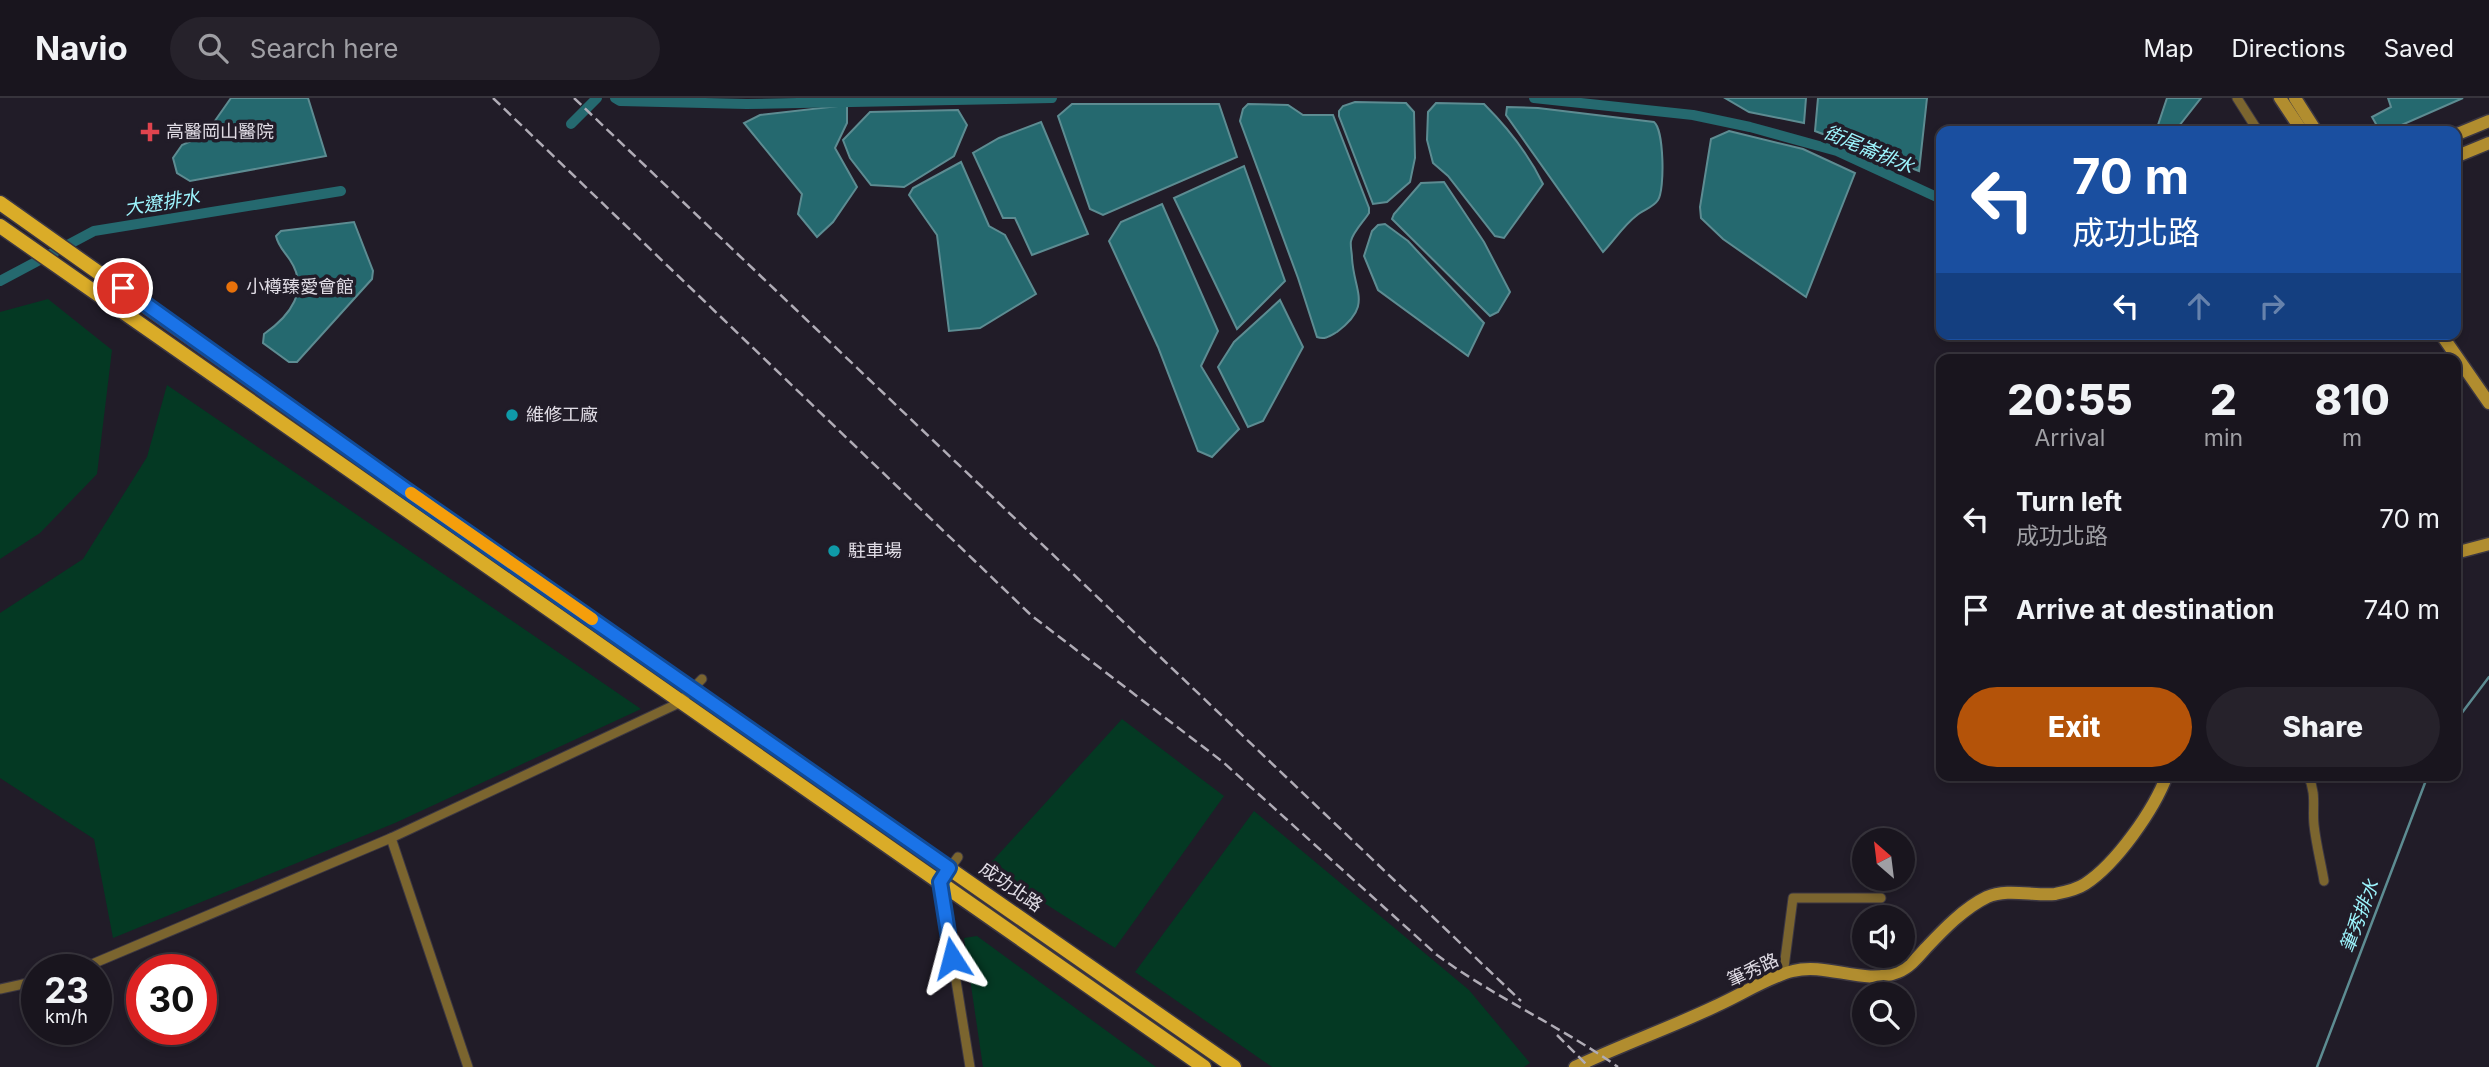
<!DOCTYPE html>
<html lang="en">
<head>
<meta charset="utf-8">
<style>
	body { margin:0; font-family:Inter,"Noto Sans TC",sans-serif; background:#26222b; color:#f1f3f6; height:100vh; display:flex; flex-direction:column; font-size:26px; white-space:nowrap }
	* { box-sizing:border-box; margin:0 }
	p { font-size:23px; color:#9f9fa4 }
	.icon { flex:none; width:38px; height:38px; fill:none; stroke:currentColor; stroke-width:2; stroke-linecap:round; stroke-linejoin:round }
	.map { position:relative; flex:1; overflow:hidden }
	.drawer { position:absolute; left:1936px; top:256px; width:525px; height:427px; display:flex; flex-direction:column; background:#19151e; border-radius:14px; box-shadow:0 4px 10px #0003,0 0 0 2px #37343c }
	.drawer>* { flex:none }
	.guide { position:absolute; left:1936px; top:28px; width:525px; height:214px; border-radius:14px; box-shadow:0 4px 10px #0003,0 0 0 2px #37343c; background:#1a4fa0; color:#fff; overflow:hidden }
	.needle { width:46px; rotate:332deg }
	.buttons { position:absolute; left:1852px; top:730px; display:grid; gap:14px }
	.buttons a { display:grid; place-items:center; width:63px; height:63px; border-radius:50%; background:#19151e; box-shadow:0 4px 10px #0003,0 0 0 2px #37343c; font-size:35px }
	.speed { position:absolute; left:21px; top:856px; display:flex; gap:14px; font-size:35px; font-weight:700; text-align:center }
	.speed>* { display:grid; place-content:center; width:91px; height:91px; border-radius:50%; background:#19151e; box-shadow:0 4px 10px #0003,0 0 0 2px #37343c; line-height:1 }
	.speed small { font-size:18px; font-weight:400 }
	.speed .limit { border:10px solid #d22; background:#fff; color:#111 }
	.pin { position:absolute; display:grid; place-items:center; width:60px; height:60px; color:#fff; margin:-30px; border:4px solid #fff; border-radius:50%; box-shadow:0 2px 7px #0007 }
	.me { position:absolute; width:77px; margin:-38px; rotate:351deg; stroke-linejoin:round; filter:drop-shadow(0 0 5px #0008) }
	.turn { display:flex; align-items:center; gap:24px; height:147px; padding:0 21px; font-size:32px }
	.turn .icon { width:91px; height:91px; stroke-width:2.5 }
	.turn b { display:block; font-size:49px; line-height:60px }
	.lanes { display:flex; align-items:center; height:66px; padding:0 21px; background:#0003; justify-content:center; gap:35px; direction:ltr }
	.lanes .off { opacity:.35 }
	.eta { display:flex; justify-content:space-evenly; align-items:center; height:119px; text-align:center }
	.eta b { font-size:42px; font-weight:800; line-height:49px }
	.primary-button { display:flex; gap:14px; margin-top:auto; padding:14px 21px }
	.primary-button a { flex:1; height:80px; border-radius:42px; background:#b45309; color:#fff; font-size:28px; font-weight:800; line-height:80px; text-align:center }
	.primary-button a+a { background:#26222b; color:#f1f3f6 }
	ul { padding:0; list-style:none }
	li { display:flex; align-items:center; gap:21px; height:91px; padding:0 21px }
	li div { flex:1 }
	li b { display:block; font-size:26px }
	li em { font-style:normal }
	header { display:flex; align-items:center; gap:42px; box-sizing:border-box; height:98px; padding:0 35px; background:#19151e; border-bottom:2px solid #37343c }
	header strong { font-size:33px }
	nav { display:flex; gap:38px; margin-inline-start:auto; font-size:24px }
	.search { width:490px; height:63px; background:#26222b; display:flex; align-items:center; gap:18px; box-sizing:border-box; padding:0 24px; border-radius:38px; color:#9f9fa4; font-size:26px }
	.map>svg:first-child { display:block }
	.green { fill:#043923 }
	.water { fill:#25696f; stroke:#5d8c92; stroke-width:2 }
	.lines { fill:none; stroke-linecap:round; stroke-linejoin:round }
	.stream { stroke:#5d8c92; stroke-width:2.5 }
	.canal { stroke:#25696f; stroke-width:10 }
	.street-casing { stroke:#3c3742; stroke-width:11 }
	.secondary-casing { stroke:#3c3742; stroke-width:15 }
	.primary-casing { stroke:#3c3742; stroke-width:17 }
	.street { stroke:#7b652f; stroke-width:9 }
	.secondary { stroke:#b18d2f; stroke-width:12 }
	.primary { stroke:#daac28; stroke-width:14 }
	.rail { stroke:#b0acb6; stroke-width:2.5; stroke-dasharray:10 5; stroke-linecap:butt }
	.route-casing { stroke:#114b97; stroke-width:18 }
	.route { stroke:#1a73e8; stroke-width:12 }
	.slow { stroke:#f59e0b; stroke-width:12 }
	.health-dot { fill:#e0444e; stroke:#211c28; stroke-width:2.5 }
	.food-dot { fill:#e8710a; stroke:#211c28; stroke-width:2.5 }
	.culture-dot { fill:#0f9aa8; stroke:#211c28; stroke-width:2.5 }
	.labels { text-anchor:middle; stroke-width:7; stroke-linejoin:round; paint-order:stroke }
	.poi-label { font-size:18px; fill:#e0dce5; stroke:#211c28; text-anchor:start }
	.street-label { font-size:18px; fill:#e0dce5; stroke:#211c28 }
	.water-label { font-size:19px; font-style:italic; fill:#9df5fe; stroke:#211c28 }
</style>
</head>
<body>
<header>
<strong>Navio</strong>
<div class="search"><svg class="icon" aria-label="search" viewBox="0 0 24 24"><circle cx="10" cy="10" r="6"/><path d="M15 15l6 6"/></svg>Search here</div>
<nav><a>Map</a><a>Directions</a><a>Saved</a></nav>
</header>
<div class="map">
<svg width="2489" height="969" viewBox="0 0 2489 969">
	<rect width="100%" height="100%" fill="#211c28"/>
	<g class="green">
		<path d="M48,201L112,252L97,376L40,435L0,461V214Z"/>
		<path d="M167,287L641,611L395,725L113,840L94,741L0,680V515L83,461L147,359Z"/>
		<path d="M1122,621L1224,698L1115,850L987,769Z"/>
		<path d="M1254,713L1469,892L1530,965L1524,969H1272L1135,874Z"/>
		<path d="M977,838L1156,969H983L964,840Z"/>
	</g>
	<g class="water">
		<path d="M231,0H308L326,58L190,83L177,75L173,60L182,47L205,37Z"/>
		<path d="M1725,0H1806L1804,25L1749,14Z"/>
		<path d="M1818,0H1927L1919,73L1815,33Z"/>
		<path d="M2167,0H2201L2175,33H2156Z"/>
		<path d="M2388,0H2463L2388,33H2380L2372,19L2391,9Z"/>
		<path d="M1355,4L1406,5L1414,14L1415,60L1410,84L1387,104L1373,106L1339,18V13L1343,8Z"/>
		<path d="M1436,5L1484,6C1507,29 1529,57 1543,86L1504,140L1495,138L1448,78L1433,65L1427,42L1428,14Z"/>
		<path d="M1072,6H1219L1237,59L1103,117L1090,111L1058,18Z"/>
		<path d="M1248,6L1288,7L1303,17H1333L1369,110V115C1364,123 1353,134 1351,143C1350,147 1352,155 1352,160C1354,195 1373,207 1337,234C1330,238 1325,242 1317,239L1298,180L1240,23L1243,11Z"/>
		<path d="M847,7V25L835,50L857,89L833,124L817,139L798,116L802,96L744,25L760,17Z"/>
		<path d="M1507,9L1538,10L1654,24C1664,32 1665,91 1658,102C1653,110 1642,112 1636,118C1623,128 1614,143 1603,154L1506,17Z"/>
		<path d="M958,12L967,27L954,58L904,89L871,87L850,60L843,42L870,14Z"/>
		<path d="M1041,24L1088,136L1032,157L1015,120H1003L973,55L999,40Z"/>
		<path d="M1729,33L1803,51L1855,75L1806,199L1723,141L1701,120L1700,109L1711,41Z"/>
		<path d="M961,64L989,128L1005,137L1036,196L980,230L949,233L937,137L909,97L913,90Z"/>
		<path d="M1244,68L1285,183L1237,231L1174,100Z"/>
		<path d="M1444,84L1484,144L1510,194L1498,214L1490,218L1392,121L1394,116L1421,85Z"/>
		<path d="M1162,106L1218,233L1201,268L1239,331L1212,359L1198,353L1158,249L1109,143L1121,124Z"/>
		<path d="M354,124L373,173L372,181L297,264H289L263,245L264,236C290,218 310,192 290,162C284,153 278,148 276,138L281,133Z"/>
		<path d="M1385,126L1408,143L1484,225L1468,258L1378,192L1364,158L1372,133L1378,127Z"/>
		<path d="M1280,202L1303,249L1263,323L1248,329L1218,269L1234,244Z"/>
	</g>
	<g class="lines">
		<g class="stream">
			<path d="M2455,624L2489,579"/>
			<path d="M2317,969L2428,677"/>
		</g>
		<g class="canal">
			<path d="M615,0L620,3L747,6L1052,0"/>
			<path d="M1534,0L1693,17L1750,29L1837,53L1941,101"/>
			<path d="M571,26L597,0"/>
			<path d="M0,183L94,133L341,93"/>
		</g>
		<defs>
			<g id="street">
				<path d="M2237,0L2258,33"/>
				<path d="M2308,677C2317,697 2312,709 2314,727C2316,746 2321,765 2324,783"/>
				<path d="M391,740L468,969"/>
				<path d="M958,759L940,784L970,969"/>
				<path d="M78,872L391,740L679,605L702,581"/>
				<path d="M1783,877L1793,800H1881"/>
				<path d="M0,891L37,883"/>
			</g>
			<g id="secondary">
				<path d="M2280,0L2302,33"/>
				<path d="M2295,0L2316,33"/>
				<path d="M2455,37L2489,23"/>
				<path d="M2455,59L2489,45"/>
				<path d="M2441,236L2489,305"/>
				<path d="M2455,455L2489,446"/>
				<path d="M1575,969C1621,947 1670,930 1716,908C1739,898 1770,878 1793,873C1827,864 1864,888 1898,874C1910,869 1918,859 1926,850C1943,832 1964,810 1987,799C2007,790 2033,798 2055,796C2065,794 2076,792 2085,786C2116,766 2154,712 2167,677"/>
			</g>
			<g id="primary">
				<path d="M0,105L383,376L1234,969"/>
				<path d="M0,128L1204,969"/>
			</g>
		</defs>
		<use href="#street" class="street-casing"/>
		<use href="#secondary" class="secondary-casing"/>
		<use href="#primary" class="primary-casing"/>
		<use href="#street" class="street"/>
		<use href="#secondary" class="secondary"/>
		<use href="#primary" class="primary"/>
		<g class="rail">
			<path d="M493,0L1032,518L1223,664L1437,857C1494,899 1560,928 1618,969"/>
			<path d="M574,0L1521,903"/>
			<path d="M1557,937L1589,969"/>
		</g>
	</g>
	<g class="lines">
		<defs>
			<path id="route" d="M123,190L405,391L949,770L940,784L952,860"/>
		</defs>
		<use href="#route" class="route-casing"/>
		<use href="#route" class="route"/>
		<path class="slow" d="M411,395L592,521"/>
	</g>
	<path class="health-dot" d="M146.5 23.5h7v7h7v7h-7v7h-7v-7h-7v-7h7z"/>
	<circle class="food-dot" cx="232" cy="189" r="7"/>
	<g class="culture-dot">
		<circle cx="512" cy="317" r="7"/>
		<circle cx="834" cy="453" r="7"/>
	</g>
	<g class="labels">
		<g class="poi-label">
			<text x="166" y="40">高醫岡山醫院</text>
			<text x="246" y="195">小樽臻愛會館</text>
			<text x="526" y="323">維修工廠</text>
			<text x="848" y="459">駐車場</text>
		</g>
		<g class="street-label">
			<text transform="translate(1011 789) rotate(35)" y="6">成功北路</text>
			<text transform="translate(1753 872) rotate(-25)" y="6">筆秀路</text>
		</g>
		<g class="water-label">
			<text transform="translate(1869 51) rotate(23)" y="7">街尾崙排水</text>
			<text transform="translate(162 104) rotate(-9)" y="7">大遼排水</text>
			<text transform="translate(2359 818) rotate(-69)" y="7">筆秀排水</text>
		</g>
	</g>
</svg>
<div class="buttons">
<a><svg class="needle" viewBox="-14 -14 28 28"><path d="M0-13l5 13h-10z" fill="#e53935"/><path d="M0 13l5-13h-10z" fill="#9f9fa4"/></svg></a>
<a><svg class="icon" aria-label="sound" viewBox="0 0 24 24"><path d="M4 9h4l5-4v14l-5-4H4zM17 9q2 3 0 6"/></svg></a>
<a><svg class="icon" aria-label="search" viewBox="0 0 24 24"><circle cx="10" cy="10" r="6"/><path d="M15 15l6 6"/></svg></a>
</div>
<div class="speed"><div>23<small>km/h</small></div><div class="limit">30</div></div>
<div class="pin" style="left:123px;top:190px;background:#d93025"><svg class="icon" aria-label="arrive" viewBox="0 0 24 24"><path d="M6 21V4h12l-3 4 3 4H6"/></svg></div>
<svg class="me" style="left:952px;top:860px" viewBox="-20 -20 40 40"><path d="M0-17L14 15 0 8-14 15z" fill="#1a73e8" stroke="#fff" stroke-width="4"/></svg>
<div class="guide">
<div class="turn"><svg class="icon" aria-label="left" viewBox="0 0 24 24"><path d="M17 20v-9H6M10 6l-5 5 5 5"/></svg><div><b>70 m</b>成功北路</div></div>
<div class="lanes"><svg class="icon" aria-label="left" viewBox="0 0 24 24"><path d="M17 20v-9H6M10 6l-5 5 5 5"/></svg><svg class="icon off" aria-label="ahead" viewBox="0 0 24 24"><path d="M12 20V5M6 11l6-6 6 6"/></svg><svg class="icon off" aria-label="right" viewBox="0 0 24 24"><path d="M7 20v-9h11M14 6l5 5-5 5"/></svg></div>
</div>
<section class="drawer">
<div class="eta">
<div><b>20:55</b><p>Arrival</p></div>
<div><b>2</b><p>min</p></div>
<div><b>810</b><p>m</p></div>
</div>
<ul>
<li><svg class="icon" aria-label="left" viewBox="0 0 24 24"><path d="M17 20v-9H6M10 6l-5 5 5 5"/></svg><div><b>Turn left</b><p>成功北路</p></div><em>70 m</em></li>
<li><svg class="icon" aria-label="arrive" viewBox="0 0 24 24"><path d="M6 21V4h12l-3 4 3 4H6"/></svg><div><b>Arrive at destination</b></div><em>740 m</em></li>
</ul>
<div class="primary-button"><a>Exit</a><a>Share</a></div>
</section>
</div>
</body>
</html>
